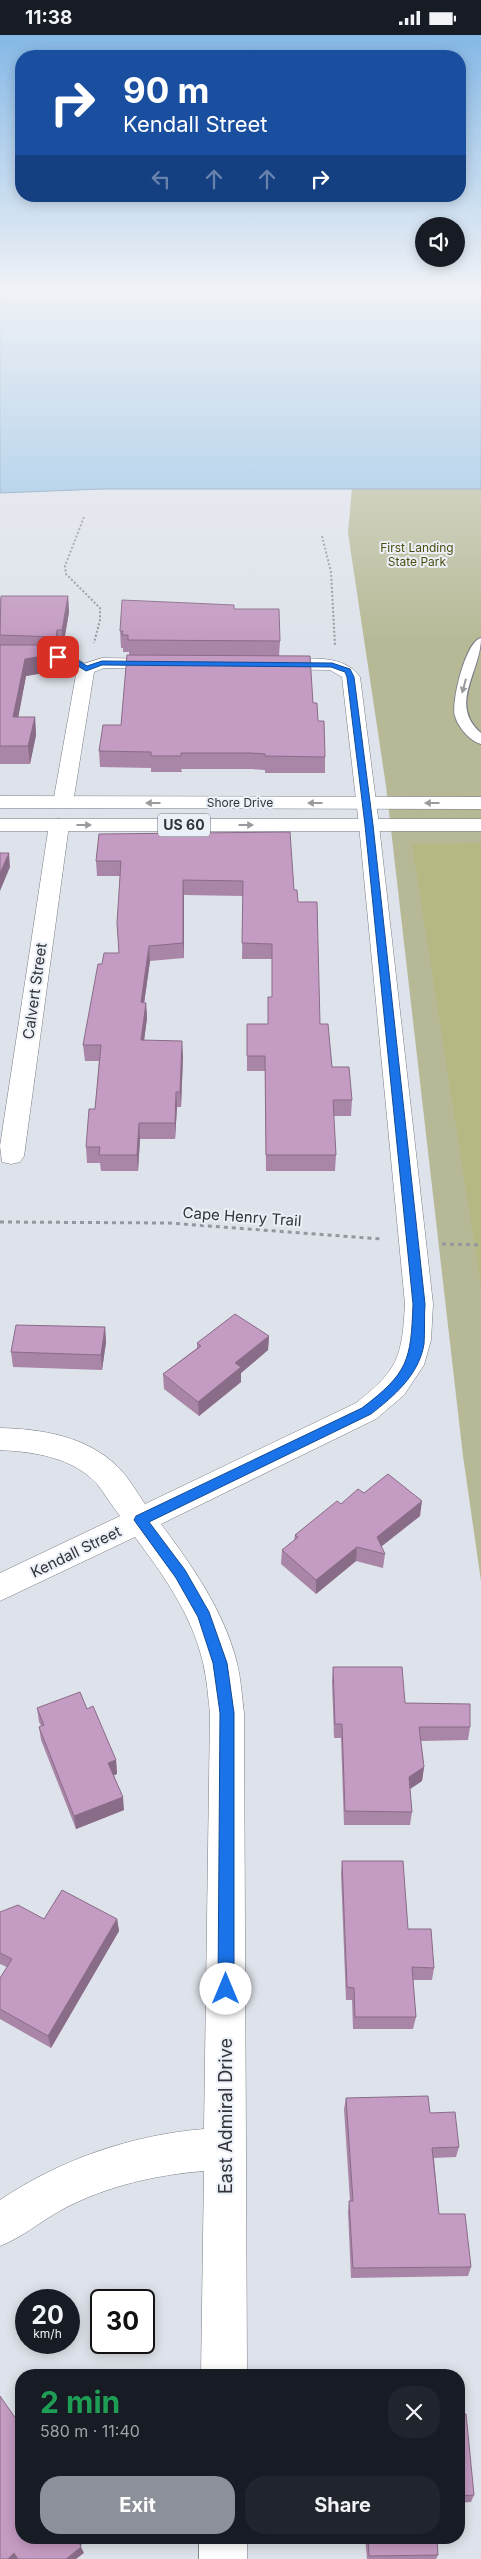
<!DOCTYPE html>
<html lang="en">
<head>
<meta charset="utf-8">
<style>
	body { margin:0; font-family:Inter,sans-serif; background:#20242c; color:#f1f3f6; height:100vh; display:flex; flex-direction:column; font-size:19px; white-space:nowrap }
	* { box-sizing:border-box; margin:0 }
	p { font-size:16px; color:#9ea1a6 }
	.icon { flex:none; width:28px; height:28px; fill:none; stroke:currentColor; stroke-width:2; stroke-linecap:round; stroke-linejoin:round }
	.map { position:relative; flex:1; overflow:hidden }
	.drawer { position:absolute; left:15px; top:2334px; width:450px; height:175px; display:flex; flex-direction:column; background:#171b24; border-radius:20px; box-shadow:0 2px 12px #0003 }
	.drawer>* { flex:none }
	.hud { position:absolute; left:15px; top:15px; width:451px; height:152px; border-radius:20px; box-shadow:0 2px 12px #0003; background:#1a4fa0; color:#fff; overflow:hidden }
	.controls { position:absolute; left:415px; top:182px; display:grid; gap:10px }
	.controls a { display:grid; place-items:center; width:50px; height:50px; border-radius:50%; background:#171b24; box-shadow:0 2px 12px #0003; font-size:25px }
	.speed { position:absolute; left:15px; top:2254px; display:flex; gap:10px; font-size:25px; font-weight:700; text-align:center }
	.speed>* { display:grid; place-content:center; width:65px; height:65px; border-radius:50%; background:#171b24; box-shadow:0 2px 12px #0003; line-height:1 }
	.speed small { font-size:12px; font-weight:400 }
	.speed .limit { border:2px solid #111; border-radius:8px; background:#fff; color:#111 }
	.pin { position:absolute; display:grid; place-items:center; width:42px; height:42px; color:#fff; margin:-21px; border-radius:10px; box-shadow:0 2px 8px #0006 }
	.me { position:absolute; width:55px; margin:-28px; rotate:0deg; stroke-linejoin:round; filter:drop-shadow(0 0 4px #0008) }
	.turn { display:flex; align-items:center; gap:18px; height:105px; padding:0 25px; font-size:22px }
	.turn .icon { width:65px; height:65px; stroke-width:2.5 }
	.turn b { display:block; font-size:35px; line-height:42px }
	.lanes { display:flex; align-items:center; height:48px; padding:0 25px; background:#0003; justify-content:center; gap:25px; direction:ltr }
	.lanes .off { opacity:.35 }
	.round { display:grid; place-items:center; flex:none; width:52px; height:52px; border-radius:20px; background:#20242c }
	.overview { display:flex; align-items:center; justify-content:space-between; height:85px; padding:0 25px }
	h1 { font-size:30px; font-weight:700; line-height:38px; color:#1e9e55 }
	.primary-button { display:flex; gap:10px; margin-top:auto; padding:10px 25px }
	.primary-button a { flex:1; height:58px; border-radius:20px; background:#8c9099; color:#fff; font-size:20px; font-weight:700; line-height:58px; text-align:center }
	.primary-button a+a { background:#20242c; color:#f1f3f6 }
	.status { display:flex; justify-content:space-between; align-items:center; height:35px; padding:0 25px; background:#171b24; direction:ltr }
	.status svg { height:14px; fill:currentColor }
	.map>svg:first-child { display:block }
	.green { fill:#b7b996 }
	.forest { fill:#b5b883 }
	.water { fill:#92bfe4; stroke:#7595b0 }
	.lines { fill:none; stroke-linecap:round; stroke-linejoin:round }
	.service-casing { stroke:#797d85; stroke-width:2 }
	.minor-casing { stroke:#797d85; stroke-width:1 }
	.trunk-casing { stroke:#797d85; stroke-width:1 }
	.path-far1 { stroke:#94979d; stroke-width:2; stroke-dasharray:2 2; stroke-linecap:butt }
	.path { stroke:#94979d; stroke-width:3; stroke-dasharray:4 4; stroke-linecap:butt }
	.service { fill:#fff; fill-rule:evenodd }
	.minor { fill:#fff; fill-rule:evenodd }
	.trunk { fill:#fff; fill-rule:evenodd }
	.wall { fill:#a985a7 }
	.shaded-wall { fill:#896c88 }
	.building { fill:#c49bc2; stroke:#896c88 }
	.oneway { fill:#989a9b }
	.route { fill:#1a73e8; stroke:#114b97 }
	.labels { text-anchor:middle; stroke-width:4; stroke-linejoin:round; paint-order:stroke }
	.far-park-label { font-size:12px; fill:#4d4e0e; stroke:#ebeff8 }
	.far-street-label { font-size:12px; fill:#323437; stroke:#ebeff8 }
	.shield { fill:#ebeff8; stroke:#6a6c71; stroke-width:1 }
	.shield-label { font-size:14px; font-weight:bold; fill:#323437 }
	.street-label { font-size:15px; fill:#323437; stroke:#ebeff8 }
	.near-street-label { font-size:18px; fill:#323437; stroke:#ebeff8 }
</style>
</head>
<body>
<div class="status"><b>11:38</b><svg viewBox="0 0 49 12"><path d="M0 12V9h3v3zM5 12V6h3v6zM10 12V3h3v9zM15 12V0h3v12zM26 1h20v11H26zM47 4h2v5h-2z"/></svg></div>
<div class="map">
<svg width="481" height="2524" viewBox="0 0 481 2524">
	<rect width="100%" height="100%" fill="#dee2ea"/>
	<path class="green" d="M352,453L481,454V1546L463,1421L386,751L348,498Z"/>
	<path class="forest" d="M481,808V1251L412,809Z"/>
	<path class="water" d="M0,252H481V454H102L0,458Z"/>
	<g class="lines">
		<defs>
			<g id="service">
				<path d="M481,603C481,637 448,669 481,698V709C470,706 458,692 455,681C451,666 466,606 481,603Z"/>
				<path d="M0,619L72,621L92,634L86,638C79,636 75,630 69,627C56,622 16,625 0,625Z"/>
			</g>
			<g id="minor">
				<path d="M102,623L162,624L168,625L171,629L168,633L162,634L104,633L94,637L73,768L70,772H56L53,768L77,634L80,630Z"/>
				<path d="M273,625C301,625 342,616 360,642L379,790L433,1269L431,1305L424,1330L404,1360L376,1384L161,1489C193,1532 224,1576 237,1628C241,1644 242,1662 244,1678L247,2340H201L204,2136C155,2140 107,2151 63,2174C41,2186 23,2202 0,2211V2165C61,2124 132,2100 204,2094L210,1678C208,1662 207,1644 203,1628C192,1580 164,1541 135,1502L0,1566V1538L120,1481C112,1471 105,1459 97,1449C72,1422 35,1417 0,1415V1393C41,1394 87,1401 118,1432C128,1442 137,1457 145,1469L356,1368C398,1335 402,1323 405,1269L359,790L342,642L330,635L267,634L264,630L267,626Z"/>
				<path d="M59,784L66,786L69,790L24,1121L20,1127L11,1129L2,1127L0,1111L49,790L52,786Z"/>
				<rect x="199" y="2502" width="48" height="22"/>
			</g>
			<g id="trunk">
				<path d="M0,761L481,762V774L0,773Z"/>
				<rect x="0" y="784" width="481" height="12"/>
			</g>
		</defs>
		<use href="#service" class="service-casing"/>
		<use href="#minor" class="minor-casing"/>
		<use href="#trunk" class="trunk-casing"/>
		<g class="path-far1">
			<path d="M84,482L65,531L66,539L100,573V585L94,608"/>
			<path d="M322,501L331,537L335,611"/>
		</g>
		<g class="path">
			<path d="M0,1187L169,1188L381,1204"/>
			<path d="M442,1209L481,1210"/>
		</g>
		<use href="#service" class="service"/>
		<use href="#minor" class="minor"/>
		<use href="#trunk" class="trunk"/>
	</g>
	<g class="wall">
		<path d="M68,561L69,577L63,612H59L57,619H55L56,627L55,634H45L44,638L26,641L18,682H35L36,700L30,729H0V563Z"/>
		<path d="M234,574L280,606L279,621L313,668L325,722V738H265V735L251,734H181L182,737H151V733L100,732L99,716L121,690L129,620V617H123V613H121L120,596Z"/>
		<path d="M99,799L294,855L298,867L320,989L332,1032L352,1065L351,1081H333L336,1120L335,1136H266L265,1036H247V989H268L272,962V924H242L243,861L184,860V923L150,926L144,968H146L147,983L144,1005L183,1021L181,1072H177L175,1104H140L138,1136H101L100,1128H87L86,1112L95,1074L99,1026H85L83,1010L102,929L119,918L120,841H97L96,826Z"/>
		<path d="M105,1292L106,1307L102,1335L13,1332L11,1317Z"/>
		<path d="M269,1301L268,1315L241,1338V1347L199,1381L164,1354L163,1339L197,1313V1308Z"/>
		<path d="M364,1458L420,1481L381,1512L385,1519L383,1533L356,1526L316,1559L281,1529L282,1515L294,1505L295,1500L341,1469Z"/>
		<path d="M333,1632L405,1668L470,1692L468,1705L421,1706L424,1732L422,1746L410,1754L412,1777L410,1790H344L341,1703H334L332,1646Z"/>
		<path d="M37,1673L87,1674L116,1725L117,1739L114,1740L124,1775L76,1794L41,1705L39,1692L41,1691L39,1687Z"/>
		<path d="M342,1826L408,1894L434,1933L432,1945H413L416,1982L413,1994H353L352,1965H346L341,1839Z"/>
		<path d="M0,1877L44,1884H117L119,1896L51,2013L0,1984V1943L7,1932L0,1929Z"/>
		<path d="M346,2063L430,2078L459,2112L456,2122L434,2123L439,2179L471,2232L468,2241L351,2243L348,2177L349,2166H350L344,2074Z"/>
		<path d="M459,2379L474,2460L471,2467L459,2468Z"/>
		<path d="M365,2502H437L438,2520L436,2524H367Z"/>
	</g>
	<g class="shaded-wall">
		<path d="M68,561L69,577L63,612L62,595Z"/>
		<path d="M57,595L59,612L57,619L56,602Z"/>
		<path d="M55,610L56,627L55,634L53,617Z"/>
		<path d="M43,617L45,634L44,638L26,641L15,700L13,682L25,624Z"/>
		<path d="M35,682L36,700L30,729L28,711Z"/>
		<path d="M9,818L10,832L0,856V838Z"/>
		<path d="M183,845L184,860V923L183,908Z"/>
		<path d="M149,911L150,926L142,983L141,967Z"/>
		<path d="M146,968L147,983L142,1021L141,1005Z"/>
		<path d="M182,1006L183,1021L181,1072L180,1057Z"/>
		<path d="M176,1057L177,1072L175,1104V1088Z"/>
		<path d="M139,1088L140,1104L138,1136L137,1120Z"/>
		<path d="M105,1292L106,1307L102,1335L101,1320Z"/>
		<path d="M269,1301L268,1315L241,1338V1347L199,1381L198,1367L235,1328Z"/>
		<path d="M422,1466L420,1481L375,1516L377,1502Z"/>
		<path d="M357,1512L356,1526L316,1559V1545Z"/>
		<path d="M116,1725L117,1739L110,1742L108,1728Z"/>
		<path d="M424,1732L422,1746L407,1756L409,1742Z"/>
		<path d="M123,1762L124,1775L76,1794L74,1781Z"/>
		<path d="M117,1884L119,1896L51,2013L48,2001Z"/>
		<path d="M80,2502H89L80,2511L78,2505Z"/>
		<path d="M81,2512L84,2518L76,2524H66Z"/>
		<path d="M14,2518L18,2524H8Z"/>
	</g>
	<g class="building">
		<path d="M1,561H68L62,595H57L56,602L0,600Z"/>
		<path d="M122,565L234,570V574H279L280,606L128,605V600H122L123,596H120Z"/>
		<path d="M0,610H55L53,617H43V621L25,624L13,682H35L28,711H0Z"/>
		<path d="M127,620L310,621L313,668H317L318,686H324L325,722L265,721V719L251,718H181V721H151V717L99,716L103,690H121Z"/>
		<path d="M290,797L294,855H297L298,867H317L320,989H328L332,1032H349L352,1065H333L336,1120H266L265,1021H247V989H268V962H272V909L242,908L243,846L183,845V908L149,911L141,967L146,968L141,1005L182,1006L180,1057H176L175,1088H139L137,1120H99L100,1112H86L89,1074H95L101,1010H83L98,929H102L104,918H119L117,888L121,826H96L99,799Z"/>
		<path d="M0,818H9L0,838Z"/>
		<path d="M235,1279L269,1301L235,1328L241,1332L198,1367L163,1339L201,1311L197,1308Z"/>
		<path d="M16,1290L105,1292L101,1320L11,1317Z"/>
		<path d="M388,1439L422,1466L377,1502L385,1519L357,1512L316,1545L282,1515L298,1502L295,1500L337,1466L341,1469L358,1454L364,1458Z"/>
		<path d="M333,1632H402L405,1668L470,1669V1692H419L424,1732L409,1742L412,1777L345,1776L342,1689H335Z"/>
		<path d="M80,1657L87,1674L93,1671L116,1725L108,1728L123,1762L74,1781L39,1692L44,1690L37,1673Z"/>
		<path d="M342,1826H403L408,1894H431L434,1933L412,1932L416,1982H355L354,1953L347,1952Z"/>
		<path d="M62,1855L117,1884L48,2001L0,1974V1943L12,1924L0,1918V1877L18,1870L44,1884Z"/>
		<path d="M428,2061L430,2078L455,2077L459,2112L432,2113L439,2179H465L471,2232L353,2233L349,2166H353L346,2063Z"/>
		<path d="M0,2361L21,2391V2502H80L78,2505L81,2512L66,2524H18L14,2518L8,2524H0Z"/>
		<path d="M459,2379H466L474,2460L459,2461Z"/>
		<path d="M368,2502H437L438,2520L369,2521Z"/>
	</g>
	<defs><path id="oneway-solid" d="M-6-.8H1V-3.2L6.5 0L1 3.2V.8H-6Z" transform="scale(1.25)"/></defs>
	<g class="oneway">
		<use href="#oneway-solid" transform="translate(464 651) rotate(105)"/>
		<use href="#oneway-solid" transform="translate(153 768) rotate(180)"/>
		<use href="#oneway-solid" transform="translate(315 768) rotate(180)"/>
		<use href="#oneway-solid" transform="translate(432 768) rotate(180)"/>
		<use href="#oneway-solid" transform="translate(84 790)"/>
		<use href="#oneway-solid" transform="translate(246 790)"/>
	</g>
	<linearGradient id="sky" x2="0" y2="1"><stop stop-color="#85b8e6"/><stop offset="0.42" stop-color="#f0f2f6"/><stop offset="1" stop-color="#f0f2f6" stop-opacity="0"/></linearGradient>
	<rect width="481" height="606" fill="url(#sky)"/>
	<path class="route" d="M55,620L74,623L87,631L102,626L332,628L350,634L354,642L373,790L425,1269C424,1282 425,1296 424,1309C419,1340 394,1361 371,1379L149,1487L185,1535L209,1577L227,1628L234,1678V1954L232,1960L226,1962L221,1960L218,1954L220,1678L213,1628L198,1582L176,1543L134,1485L136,1481L362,1373C408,1338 411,1326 413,1269L365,790L347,642L345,637L331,632L102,630L86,636L70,626L55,623Z"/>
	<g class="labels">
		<g class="far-park-label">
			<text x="417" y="517">First Landing<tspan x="417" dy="14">State Park</tspan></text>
		</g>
		<g class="far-street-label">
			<text x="240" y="772">Shore Drive</text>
		</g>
		<rect class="shield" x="158" y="778.5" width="52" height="23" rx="4"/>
		<g class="shield-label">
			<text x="184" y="795">US 60</text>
		</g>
		<g class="street-label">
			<text transform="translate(35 956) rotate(-82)" y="5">Calvert Street</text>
			<text transform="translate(242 1182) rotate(4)" y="5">Cape Henry Trail</text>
			<text transform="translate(76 1517) rotate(-26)" y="5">Kendall Street</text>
		</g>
		<g class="near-street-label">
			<text transform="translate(226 2081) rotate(-90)" y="6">East Admiral Drive</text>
		</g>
	</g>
</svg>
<div class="controls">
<a><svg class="icon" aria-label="sound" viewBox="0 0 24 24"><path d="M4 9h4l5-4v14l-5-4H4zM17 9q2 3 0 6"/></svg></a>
</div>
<div class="speed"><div>20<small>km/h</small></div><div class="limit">30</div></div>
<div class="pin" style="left:58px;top:622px;background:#d93025"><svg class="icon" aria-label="arrive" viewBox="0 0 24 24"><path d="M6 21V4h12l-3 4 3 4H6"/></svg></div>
<svg class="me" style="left:226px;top:1954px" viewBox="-20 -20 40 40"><circle r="19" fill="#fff"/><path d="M0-13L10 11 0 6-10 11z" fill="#1a73e8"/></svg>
<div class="hud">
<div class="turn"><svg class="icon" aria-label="right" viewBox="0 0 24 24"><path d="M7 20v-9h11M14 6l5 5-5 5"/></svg><div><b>90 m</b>Kendall Street</div></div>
<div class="lanes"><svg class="icon off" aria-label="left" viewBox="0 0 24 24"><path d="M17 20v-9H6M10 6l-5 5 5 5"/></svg><svg class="icon off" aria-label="ahead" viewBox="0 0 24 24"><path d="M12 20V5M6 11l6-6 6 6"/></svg><svg class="icon off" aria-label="ahead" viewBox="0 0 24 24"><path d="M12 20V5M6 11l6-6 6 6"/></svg><svg class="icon" aria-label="right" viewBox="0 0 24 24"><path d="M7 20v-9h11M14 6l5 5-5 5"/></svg></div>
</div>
<section class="drawer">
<div class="overview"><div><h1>2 min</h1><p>580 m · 11:40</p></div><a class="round"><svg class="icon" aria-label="close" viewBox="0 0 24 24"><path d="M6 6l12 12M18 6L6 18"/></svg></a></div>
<div class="primary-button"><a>Exit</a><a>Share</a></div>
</section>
</div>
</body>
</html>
